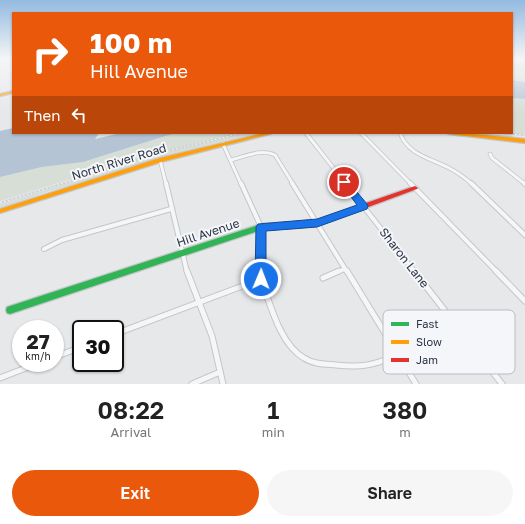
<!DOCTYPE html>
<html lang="en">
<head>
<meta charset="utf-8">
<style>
	body { margin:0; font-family:"Golos Text",sans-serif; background:#f6f6f6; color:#222; height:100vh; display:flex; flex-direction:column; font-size:15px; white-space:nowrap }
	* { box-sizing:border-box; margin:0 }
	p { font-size:13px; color:#767676 }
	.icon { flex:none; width:22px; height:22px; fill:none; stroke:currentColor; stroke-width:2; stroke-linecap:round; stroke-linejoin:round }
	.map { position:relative; height:384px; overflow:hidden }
	.details { display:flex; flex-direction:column; background:#fff; flex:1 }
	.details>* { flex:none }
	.top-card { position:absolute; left:12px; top:12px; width:501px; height:122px; border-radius:0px; box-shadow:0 1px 3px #0004; background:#ea580c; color:#fff; overflow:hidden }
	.speed { position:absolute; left:12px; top:320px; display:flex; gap:8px; font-size:20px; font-weight:700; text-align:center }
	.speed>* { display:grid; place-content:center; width:52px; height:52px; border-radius:50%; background:#fff; box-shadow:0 1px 3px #0004; line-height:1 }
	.speed small { font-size:10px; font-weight:400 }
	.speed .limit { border:2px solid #111; border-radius:6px; background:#fff; color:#111 }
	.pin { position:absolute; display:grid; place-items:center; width:34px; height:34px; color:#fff; margin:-17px; border:2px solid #fff; border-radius:50%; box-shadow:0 1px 4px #0007 }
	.me { position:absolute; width:44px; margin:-22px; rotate:1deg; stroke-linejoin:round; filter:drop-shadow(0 0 3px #0008) }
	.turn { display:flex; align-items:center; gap:14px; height:84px; padding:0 12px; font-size:18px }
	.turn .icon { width:52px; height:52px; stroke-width:2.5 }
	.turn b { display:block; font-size:28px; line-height:34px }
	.then { display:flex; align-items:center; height:38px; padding:0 12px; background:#0003; gap:8px; font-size:15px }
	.eta { display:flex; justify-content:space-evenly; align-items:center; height:68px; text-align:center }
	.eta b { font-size:24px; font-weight:600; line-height:28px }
	.cta { display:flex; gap:8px; margin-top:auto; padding:8px 12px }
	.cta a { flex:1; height:46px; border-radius:24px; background:#ea580c; color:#fff; font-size:16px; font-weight:600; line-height:46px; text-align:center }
	.cta a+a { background:#f6f6f6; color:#222 }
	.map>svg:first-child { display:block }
	.green { fill:#d6ded6 }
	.water { fill:#b4c4d5 }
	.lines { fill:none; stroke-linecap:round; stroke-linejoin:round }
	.street-far2-casing { stroke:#c4c6c8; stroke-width:4.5 }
	.street-far1-casing { stroke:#c4c6c8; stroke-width:6 }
	.street-casing { stroke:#c4c6c8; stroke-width:7 }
	.fast-casing { stroke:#c4c6c8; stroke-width:2.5 }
	.slow-casing { stroke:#c4c6c8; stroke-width:2.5 }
	.jam-casing { stroke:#c4c6c8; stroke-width:2.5 }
	.street-far2 { stroke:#f5f6f7; stroke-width:3 }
	.street-far1 { stroke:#f5f6f7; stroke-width:4 }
	.street { stroke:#f5f6f7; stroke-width:5 }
	.fast { fill:#30b455; fill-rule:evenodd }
	.slow { fill:#ff9f0a; fill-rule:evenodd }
	.jam { fill:#e5322d; fill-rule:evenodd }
	.rail-casing { stroke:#cecfd2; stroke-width:2 }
	.rail { stroke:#f4f6f9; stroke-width:1; stroke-dasharray:2; stroke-linecap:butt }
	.route { fill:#1a73e8; stroke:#114b97 }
	.labels { text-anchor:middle; stroke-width:4; stroke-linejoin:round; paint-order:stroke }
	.street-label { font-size:12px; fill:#2b3445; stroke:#f4f6f9 }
	.key { fill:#f4f6f9; stroke:#b8bcc3; stroke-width:1 }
	.key-label { font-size:11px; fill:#2b3445 }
</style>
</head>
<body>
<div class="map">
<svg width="525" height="384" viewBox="0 0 525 384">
	<rect width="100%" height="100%" fill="#e6e8ea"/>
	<g class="green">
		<path d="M512,59H525V82L512,80Z"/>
		<path d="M512,98L525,99V135L511,133H512Z"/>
		<path d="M175,133H258L176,153L74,185L50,191L0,208V205L71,182L74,178L0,201V177L42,167L83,162Z"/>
	</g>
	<g class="water">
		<path d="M512,80L525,82V99L512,98Z"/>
		<path d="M13,128V133H99L95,139L121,133H175L83,162L42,167L0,177V131Z"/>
	</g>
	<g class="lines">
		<defs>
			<g id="street-far2">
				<path d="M306,133L346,184"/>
				<path d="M361,133L411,184"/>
				<path d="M400,133C408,155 430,158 449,168C457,172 465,178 472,184"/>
				<path d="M223,144L241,184"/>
				<path d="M490,154L492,158L525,184"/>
				<path d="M160,160L166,184"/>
				<path d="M231,160C244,157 262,148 275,155L293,184"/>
			</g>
			<g id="street-far1">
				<path d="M166,183L187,272"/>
				<path d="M241,183L261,227V272"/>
				<path d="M292,183L347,272"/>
				<path d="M345,183L415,272"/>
				<path d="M410,183L497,272"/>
				<path d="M471,183L525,235"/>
				<path d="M524,183L525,184"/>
				<path d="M44,249L62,240L171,209"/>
				<path d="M337,272L345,269"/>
			</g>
			<g id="street">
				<path d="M187,271L212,336L223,384"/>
				<path d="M261,271V279C270,303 280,345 304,358C313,364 325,364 336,365C362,368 374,365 398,355"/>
				<path d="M347,271L416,384"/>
				<path d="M414,271L502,384"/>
				<path d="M496,271L525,301"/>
				<path d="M323,278L339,271"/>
				<path d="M115,334L261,279"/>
				<path d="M55,357L81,347"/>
				<path d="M0,378L39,363"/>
				<path d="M192,384L220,372"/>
			</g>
			<path id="fast" d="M294,222L296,223L297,225L296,227L294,228L261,230L10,314L7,313L6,310L7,307L10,306L261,224Z"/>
			<g id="slow">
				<path d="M13,91V93L0,96V94Z"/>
				<path d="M264,133H272L270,134L161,162L0,213V209L160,158Z"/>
				<path d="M447,133H463L525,139V143L449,134Z"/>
			</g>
			<path id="jam" d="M415,186L418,188L417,189L317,226L294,228L292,227L291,225L292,223L294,222L317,220Z"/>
		</defs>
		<use href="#street-far2" class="street-far2-casing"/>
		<use href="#street-far1" class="street-far1-casing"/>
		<use href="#street" class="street-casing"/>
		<use href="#fast" class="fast-casing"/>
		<use href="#slow" class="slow-casing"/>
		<use href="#jam" class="jam-casing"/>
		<use href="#street-far2" class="street-far2"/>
		<use href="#street-far1" class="street-far1"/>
		<use href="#street" class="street"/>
		<use href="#fast" class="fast"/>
		<use href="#slow" class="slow"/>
		<use href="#jam" class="jam"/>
		<defs>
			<g id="rail">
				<path d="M503,133L525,135"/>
				<path d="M0,203L160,153L242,133"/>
			</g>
		</defs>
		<use href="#rail" class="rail-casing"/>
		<use href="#rail" class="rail"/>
	</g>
	<linearGradient id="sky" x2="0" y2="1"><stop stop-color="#93bae0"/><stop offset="0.52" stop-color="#f4f5f6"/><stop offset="1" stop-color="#f4f5f6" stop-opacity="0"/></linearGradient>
	<rect width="525" height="113" fill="url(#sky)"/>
	<path class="route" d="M344,179L347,180L367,204L368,206L367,209L317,227L266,231V279L265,283L261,285L257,283L255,279L256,227L258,224L317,219L357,205L340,182Z"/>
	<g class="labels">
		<g class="street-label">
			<text transform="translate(119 162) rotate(-17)" y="4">North River Road</text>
			<text transform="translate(208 233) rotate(-18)" y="4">Hill Avenue</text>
			<text transform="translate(404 258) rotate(52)" y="4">Sharon Lane</text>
		</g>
	</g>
	<rect x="383" y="310" width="132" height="64" rx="6" class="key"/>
	<rect x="391" y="322" width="18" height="4" fill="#30b455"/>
	<rect x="391" y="340" width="18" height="4" fill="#ff9f0a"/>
	<rect x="391" y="358" width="18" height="4" fill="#e5322d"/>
	<g class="key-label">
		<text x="416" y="328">Fast</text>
		<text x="416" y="346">Slow</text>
		<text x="416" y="364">Jam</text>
	</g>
</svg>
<div class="speed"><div>27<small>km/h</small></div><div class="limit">30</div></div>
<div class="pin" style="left:344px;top:182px;background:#d93025"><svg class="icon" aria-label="arrive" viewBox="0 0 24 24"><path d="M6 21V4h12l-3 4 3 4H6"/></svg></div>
<svg class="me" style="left:261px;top:279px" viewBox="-20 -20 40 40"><circle r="17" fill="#1a73e8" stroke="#fff" stroke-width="3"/><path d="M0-11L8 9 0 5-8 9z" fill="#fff"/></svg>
<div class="top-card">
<div class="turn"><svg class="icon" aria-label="right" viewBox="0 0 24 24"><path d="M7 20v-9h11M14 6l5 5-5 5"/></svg><div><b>100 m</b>Hill Avenue</div></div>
<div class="then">Then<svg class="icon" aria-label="left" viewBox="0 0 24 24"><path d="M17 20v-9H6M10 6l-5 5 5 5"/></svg></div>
</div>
</div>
<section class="details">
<div class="eta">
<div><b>08:22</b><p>Arrival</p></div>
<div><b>1</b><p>min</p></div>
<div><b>380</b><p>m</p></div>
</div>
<div class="cta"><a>Exit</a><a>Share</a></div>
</section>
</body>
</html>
